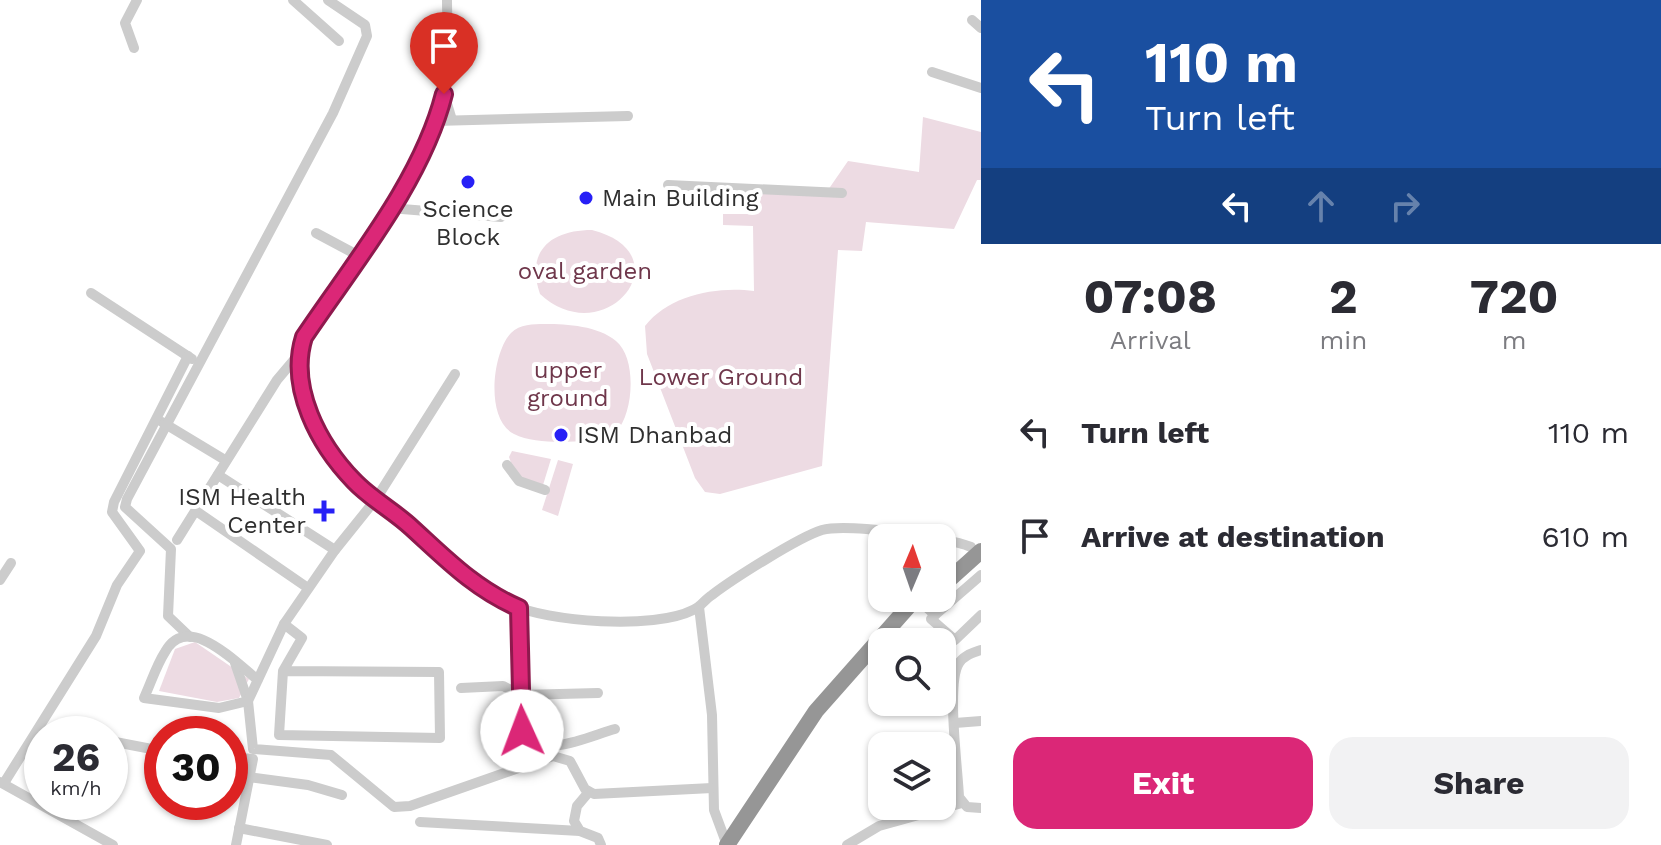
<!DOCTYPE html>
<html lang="en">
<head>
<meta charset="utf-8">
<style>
	body { margin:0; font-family:"Work Sans",sans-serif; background:#f2f2f3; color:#2b2b33; height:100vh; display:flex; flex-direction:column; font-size:30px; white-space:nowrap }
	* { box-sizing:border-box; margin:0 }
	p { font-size:26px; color:#7c7c81 }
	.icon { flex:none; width:44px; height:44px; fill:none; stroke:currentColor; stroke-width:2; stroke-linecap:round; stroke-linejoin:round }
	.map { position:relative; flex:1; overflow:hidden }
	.sheet { display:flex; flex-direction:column; background:#fff; width:680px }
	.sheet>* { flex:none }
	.guide { background:#1a4fa0; color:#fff; overflow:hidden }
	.needle { width:52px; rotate:2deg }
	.tools { position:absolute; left:868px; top:524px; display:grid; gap:16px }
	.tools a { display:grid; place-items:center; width:88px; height:88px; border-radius:16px; background:#fff; box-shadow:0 2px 6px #0004; font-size:40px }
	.speed { position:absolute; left:24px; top:716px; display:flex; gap:16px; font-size:40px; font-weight:700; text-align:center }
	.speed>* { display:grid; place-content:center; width:104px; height:104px; border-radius:50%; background:#fff; box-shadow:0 2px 6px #0004; line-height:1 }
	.speed small { font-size:20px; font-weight:400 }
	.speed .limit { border:12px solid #d22; background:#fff; color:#111 }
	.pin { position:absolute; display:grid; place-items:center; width:68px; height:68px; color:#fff; margin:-82px -34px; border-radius:50% 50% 50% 0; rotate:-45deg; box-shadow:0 0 8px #0007 }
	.pin .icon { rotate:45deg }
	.me { position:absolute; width:88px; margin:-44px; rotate:358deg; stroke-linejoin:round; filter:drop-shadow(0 0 6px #0008) }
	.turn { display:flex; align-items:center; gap:28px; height:168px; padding:0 32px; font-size:36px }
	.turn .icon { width:104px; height:104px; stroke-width:2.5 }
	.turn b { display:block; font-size:56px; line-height:68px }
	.lanes { display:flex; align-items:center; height:76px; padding:0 32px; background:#0003; justify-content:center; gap:40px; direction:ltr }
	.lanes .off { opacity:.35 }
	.eta { display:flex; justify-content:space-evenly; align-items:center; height:136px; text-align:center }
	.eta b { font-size:48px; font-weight:700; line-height:56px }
	.action { display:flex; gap:16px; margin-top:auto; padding:16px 32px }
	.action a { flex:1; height:92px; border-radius:24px; background:#db2777; color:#fff; font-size:32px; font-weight:700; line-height:92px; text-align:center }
	.action a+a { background:#f2f2f3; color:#2b2b33 }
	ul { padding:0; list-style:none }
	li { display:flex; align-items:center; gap:24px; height:104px; padding:0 32px }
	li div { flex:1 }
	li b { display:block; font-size:30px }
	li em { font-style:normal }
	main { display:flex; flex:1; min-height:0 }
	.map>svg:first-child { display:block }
	.green { fill:#eddbe3 }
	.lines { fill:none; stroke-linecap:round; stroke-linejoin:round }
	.minor { stroke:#ccc; stroke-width:10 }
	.highway { stroke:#969696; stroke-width:16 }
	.route-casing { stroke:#8e194d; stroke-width:20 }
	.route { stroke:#db2777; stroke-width:14 }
	.poi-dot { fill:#2720f6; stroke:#fff; stroke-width:3 }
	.labels { text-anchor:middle; stroke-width:8; stroke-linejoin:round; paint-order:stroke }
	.poi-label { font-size:24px; fill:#2f2f2f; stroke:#fff; text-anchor:start }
	.park-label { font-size:24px; fill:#6f374b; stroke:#fff }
</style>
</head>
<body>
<main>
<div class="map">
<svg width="981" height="845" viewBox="0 0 981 845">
	<rect width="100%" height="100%" fill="#fff"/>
	<g class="green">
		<path d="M923,117L981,132V180H977L954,229L866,222L862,251L838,250L822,466L720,494L705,492L695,478L647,354L645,326C669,295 717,286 754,291L753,226L723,225V214H752L753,200L684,198V187L828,190L848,161L919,172Z"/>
		<path d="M592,230C686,254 605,354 540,294C525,251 551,230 592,230Z"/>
		<path d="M545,324C568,324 598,326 616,341C637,358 634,413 616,432C609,439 596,441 587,441C565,442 534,444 514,434C485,420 492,353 511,333C520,324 533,324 545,324Z"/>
		<path d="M512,451L551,459L543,485L516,477L509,457Z"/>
		<path d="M558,460L573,464L558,516L542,510Z"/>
		<path d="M195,642L249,679L239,698L217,702L159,691L175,649Z"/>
	</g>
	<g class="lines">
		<g class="minor">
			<path d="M293,0L339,41"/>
			<path d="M447,0C447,26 450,54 447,80C440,154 346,275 304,337C286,392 324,457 367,491C413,529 454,578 509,604C548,622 654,630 693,610C701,607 705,599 712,595C733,579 799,537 822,530C847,523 946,537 971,547"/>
			<path d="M972,20L981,28"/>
			<path d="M134,48L125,23L137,0"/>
			<path d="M932,72L981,88"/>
			<path d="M444,94L452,120"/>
			<path d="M435,121L628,116"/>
			<path d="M668,185L842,193"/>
			<path d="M402,209L501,217"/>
			<path d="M316,233L359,256"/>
			<path d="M91,293L192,359"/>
			<path d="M162,422L225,460"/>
			<path d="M507,465L519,481L545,490"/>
			<path d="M218,475L335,550"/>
			<path d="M196,511L308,588"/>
			<path d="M177,540L277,380L299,354"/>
			<path d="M0,580L11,563"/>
			<path d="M923,604L935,615L981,575"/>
			<path d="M699,607L712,715L714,810L727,845"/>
			<path d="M519,608L522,731L526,739C547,757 592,735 615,729"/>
			<path d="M935,615L931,619L955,640L981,615"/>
			<path d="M190,637L168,616L171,549L125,507L127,499L333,113L367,36L365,25L328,0"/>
			<path d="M981,650C973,653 964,655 959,663C946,683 958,770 959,797L967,807L981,808"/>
			<path d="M235,663L248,701L253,749L331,755L394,807L410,806L553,756L570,761L585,789L594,794L712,788"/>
			<path d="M283,671L439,672L440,738L279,735L283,671L302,638L284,624"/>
			<path d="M258,680C236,663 188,611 165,652C156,666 151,683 144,698L219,708L248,701L284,624L335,550L376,499L455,374"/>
			<path d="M461,688L503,686L521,695L598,693"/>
			<path d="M955,723L981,721"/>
			<path d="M110,741L162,751"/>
			<path d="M230,757L253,759L236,845"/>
			<path d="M248,777L308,785L342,795"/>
			<path d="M0,782L113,845"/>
			<path d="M4,783L96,636L117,585L140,551L112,512L114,502L188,356"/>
			<path d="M588,793L577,806L574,821L580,831L598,838L601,845"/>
			<path d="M420,822L580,831"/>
			<path d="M239,828L327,845"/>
			<path d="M847,845L879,826L962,803"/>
		</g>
		<g class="highway">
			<path d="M942,586L981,551"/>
			<path d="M727,845L816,711L916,598"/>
		</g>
	</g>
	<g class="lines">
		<defs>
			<path id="route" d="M444,94C422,181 353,264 304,337C288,388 319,445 354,481C371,499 394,511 412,528C446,559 475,589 519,608L522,731"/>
		</defs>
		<use href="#route" class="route-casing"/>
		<use href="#route" class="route"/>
	</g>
	<g class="poi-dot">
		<circle cx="468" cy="182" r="8"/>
		<circle cx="586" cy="198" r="8"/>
		<circle cx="561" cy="435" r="8"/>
		<path d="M320 499h8v8h8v8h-8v8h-8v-8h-8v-8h8z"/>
	</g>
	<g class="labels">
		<g class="poi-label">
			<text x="602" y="206">Main Building</text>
			<text x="468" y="217" text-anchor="middle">Science<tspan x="468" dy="28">Block</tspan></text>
			<text x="577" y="443">ISM Dhanbad</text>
			<text x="306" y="505" text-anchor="end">ISM Health<tspan x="306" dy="28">Center</tspan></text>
		</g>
		<g class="park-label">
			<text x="585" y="279">oval garden</text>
			<text x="568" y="378">upper<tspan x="568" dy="28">ground</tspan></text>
			<text x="721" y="385">Lower Ground</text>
		</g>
	</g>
</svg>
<div class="tools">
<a><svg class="needle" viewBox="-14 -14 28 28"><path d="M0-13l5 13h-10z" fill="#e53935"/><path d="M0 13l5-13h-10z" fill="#7c7c81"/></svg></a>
<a><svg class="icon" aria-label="search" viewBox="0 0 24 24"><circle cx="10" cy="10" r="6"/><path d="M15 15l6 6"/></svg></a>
<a><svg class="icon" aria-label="layers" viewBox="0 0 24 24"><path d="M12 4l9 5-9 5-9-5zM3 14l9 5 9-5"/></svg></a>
</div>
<div class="speed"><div>26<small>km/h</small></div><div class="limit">30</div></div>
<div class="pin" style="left:444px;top:94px;background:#d93025"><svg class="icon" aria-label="arrive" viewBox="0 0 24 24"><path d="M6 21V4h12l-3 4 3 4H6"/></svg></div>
<svg class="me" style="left:522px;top:731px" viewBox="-20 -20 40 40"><circle r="19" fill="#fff"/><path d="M0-13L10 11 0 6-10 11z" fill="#db2777"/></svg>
</div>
<section class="sheet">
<div class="guide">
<div class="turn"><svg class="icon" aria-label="left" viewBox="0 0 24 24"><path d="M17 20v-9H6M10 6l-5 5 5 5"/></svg><div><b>110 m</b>Turn left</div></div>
<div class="lanes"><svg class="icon" aria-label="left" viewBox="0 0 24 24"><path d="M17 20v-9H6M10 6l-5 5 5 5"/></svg><svg class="icon off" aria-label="ahead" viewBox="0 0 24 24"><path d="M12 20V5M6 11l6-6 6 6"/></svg><svg class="icon off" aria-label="right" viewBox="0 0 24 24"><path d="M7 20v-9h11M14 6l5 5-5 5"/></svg></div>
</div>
<div class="eta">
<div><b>07:08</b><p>Arrival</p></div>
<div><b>2</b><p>min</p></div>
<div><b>720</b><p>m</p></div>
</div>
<ul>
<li><svg class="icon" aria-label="left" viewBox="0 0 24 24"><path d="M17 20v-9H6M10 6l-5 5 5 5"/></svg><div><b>Turn left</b></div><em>110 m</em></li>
<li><svg class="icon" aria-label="arrive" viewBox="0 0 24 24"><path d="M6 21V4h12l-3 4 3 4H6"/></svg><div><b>Arrive at destination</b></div><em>610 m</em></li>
</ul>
<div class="action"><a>Exit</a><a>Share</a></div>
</section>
</main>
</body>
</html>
